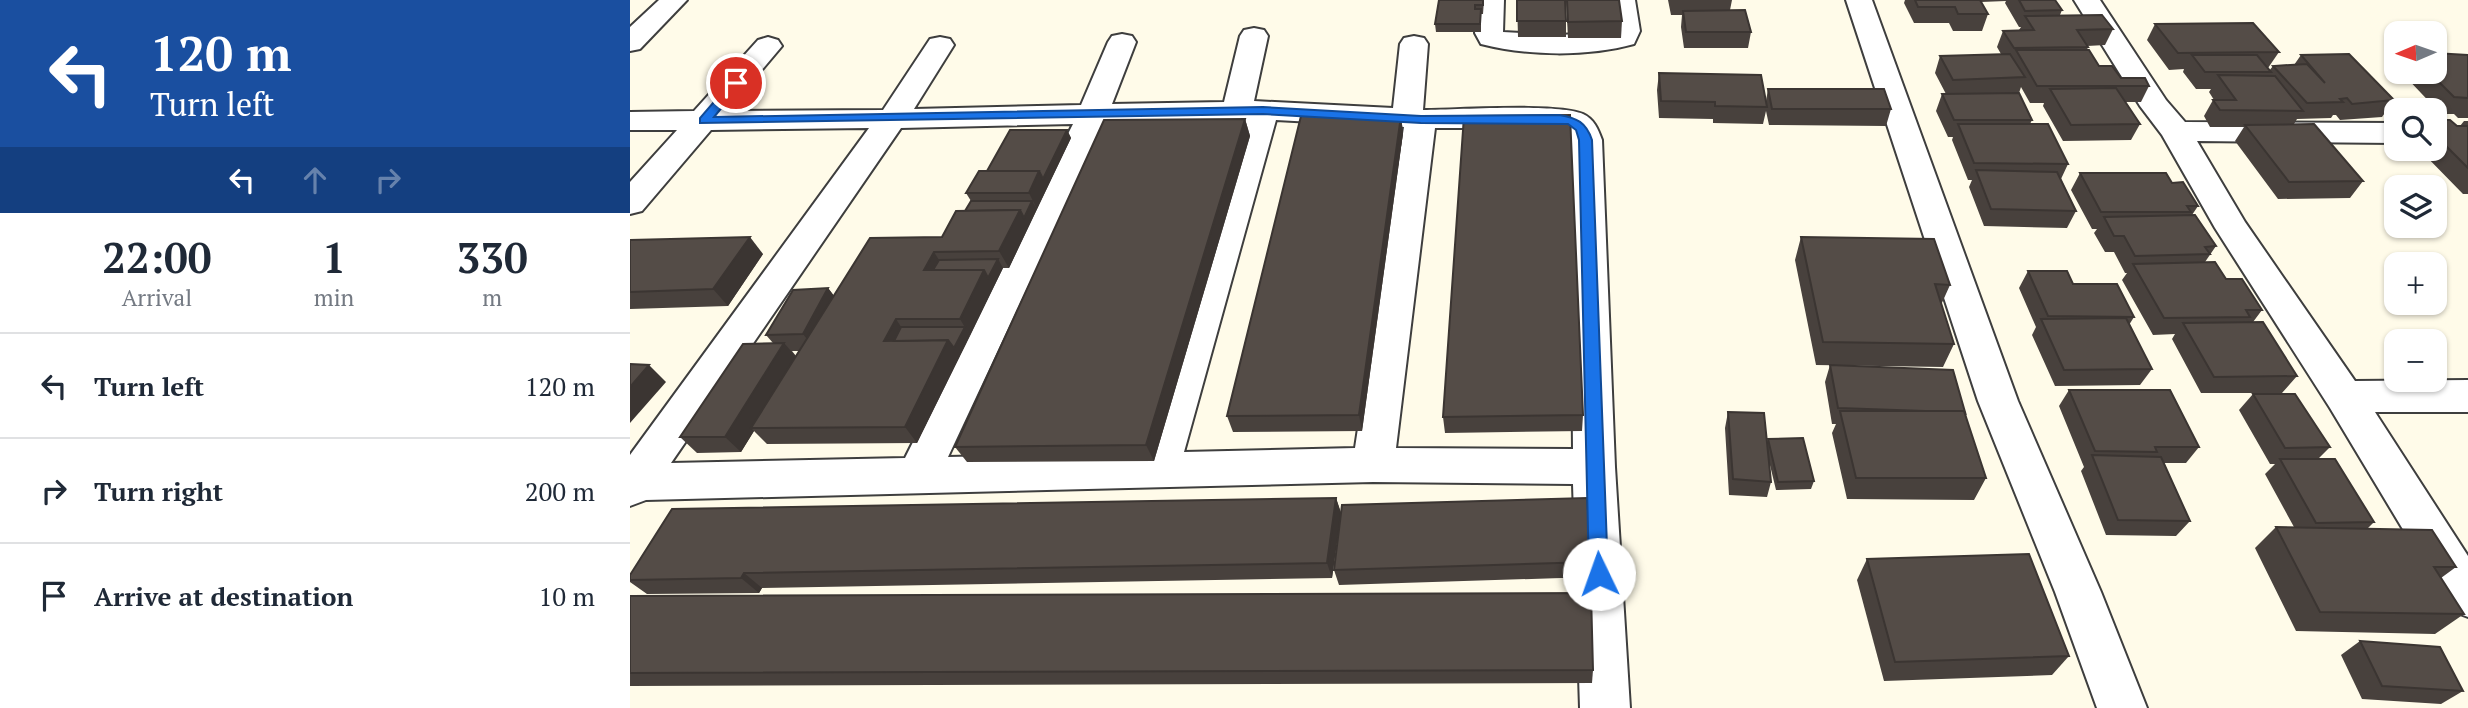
<!DOCTYPE html>
<html lang="en">
<head>
<meta charset="utf-8">
<style>
	body { margin:0; font-family:"PT Serif",serif; background:#f2f2f3; color:#1f2937; height:100vh; display:flex; flex-direction:column; font-size:26px; white-space:nowrap }
	* { box-sizing:border-box; margin:0 }
	p { font-size:23px; color:#747a83 }
	.icon { flex:none; width:38px; height:38px; fill:none; stroke:currentColor; stroke-width:2; stroke-linecap:round; stroke-linejoin:round }
	.map { position:relative; flex:1; overflow:hidden }
	.details { display:flex; flex-direction:column; background:#fff; width:630px }
	.details>* { flex:none }
	.hud { background:#1a4fa0; color:#fff; overflow:hidden }
	.needle { width:46px; rotate:268deg }
	.buttons { position:absolute; left:1754px; top:21px; display:grid; gap:14px }
	.buttons a { display:grid; place-items:center; width:63px; height:63px; border-radius:14px; background:#fff; box-shadow:0 2px 5px #0004; font-size:35px }
	.pin { position:absolute; display:grid; place-items:center; width:60px; height:60px; color:#fff; margin:-30px; border:4px solid #fff; border-radius:50%; box-shadow:0 2px 7px #0007 }
	.me { position:absolute; width:77px; margin:-38px; rotate:357deg; stroke-linejoin:round; filter:drop-shadow(0 0 5px #0008) }
	.turn { display:flex; align-items:center; gap:24px; height:147px; padding:0 35px; font-size:32px }
	.turn .icon { width:91px; height:91px; stroke-width:2.5 }
	.turn b { display:block; font-size:49px; line-height:60px }
	.lanes { display:flex; align-items:center; height:66px; padding:0 35px; background:#0003; justify-content:center; gap:35px; direction:ltr }
	.lanes .off { opacity:.35 }
	.eta { display:flex; justify-content:space-evenly; align-items:center; height:119px; text-align:center }
	.eta b { font-size:42px; font-weight:800; line-height:49px }
	ul { padding:0; list-style:none }
	li { display:flex; align-items:center; gap:21px; height:105px; padding:0 35px; border-top:2px solid #e0e1e3 }
	li div { flex:1 }
	li b { display:block; font-size:26px }
	li em { font-style:normal }
	main { display:flex; flex:1; min-height:0 }
	.map>svg:first-child { display:block }
	.lines { fill:none; stroke-linecap:round; stroke-linejoin:round }
	.street-casing { stroke:#3e3e3e; stroke-width:4 }
	.street { fill:#fff; fill-rule:evenodd }
	.wall { fill:#48413d; fill-rule:evenodd }
	.shaded-wall { fill:#3b3532 }
	.building { fill:#544c47; stroke:#3b3532; stroke-width:2 }
	.route { fill:#1a73e8; stroke:#114b97; stroke-width:2 }
</style>
</head>
<body>
<main>
<section class="details">
<div class="hud">
<div class="turn"><svg class="icon" aria-label="left" viewBox="0 0 24 24"><path d="M17 20v-9H6M10 6l-5 5 5 5"/></svg><div><b>120 m</b>Turn left</div></div>
<div class="lanes"><svg class="icon" aria-label="left" viewBox="0 0 24 24"><path d="M17 20v-9H6M10 6l-5 5 5 5"/></svg><svg class="icon off" aria-label="ahead" viewBox="0 0 24 24"><path d="M12 20V5M6 11l6-6 6 6"/></svg><svg class="icon off" aria-label="right" viewBox="0 0 24 24"><path d="M7 20v-9h11M14 6l5 5-5 5"/></svg></div>
</div>
<div class="eta">
<div><b>22:00</b><p>Arrival</p></div>
<div><b>1</b><p>min</p></div>
<div><b>330</b><p>m</p></div>
</div>
<ul>
<li><svg class="icon" aria-label="left" viewBox="0 0 24 24"><path d="M17 20v-9H6M10 6l-5 5 5 5"/></svg><div><b>Turn left</b></div><em>120 m</em></li>
<li><svg class="icon" aria-label="right" viewBox="0 0 24 24"><path d="M7 20v-9h11M14 6l5 5-5 5"/></svg><div><b>Turn right</b></div><em>200 m</em></li>
<li><svg class="icon" aria-label="arrive" viewBox="0 0 24 24"><path d="M6 21V4h12l-3 4 3 4H6"/></svg><div><b>Arrive at destination</b></div><em>10 m</em></li>
</ul>
</section>
<div class="map">
<svg width="1838" height="708" viewBox="0 0 1838 708">
	<rect width="100%" height="100%" fill="#fffbe9"/>
	<g class="lines">
		<defs>
			<g id="street">
				<path d="M29,0H57L10,49L0,51V27Z"/>
				<path d="M848,0H874L873,32L929,35L982,32L979,0H1005L1010,31L1004,44C957,57 898,56 851,44L845,33Z"/>
				<path d="M1216,0H1242L1388,401L1471,592L1517,708H1467L1425,592L1348,401Z"/>
				<path d="M1444,0H1470L1536,100L1555,122L1766,123V143L1567,141L1615,222L1725,381L1838,380V412H1745L1838,556V617L1822,611L1700,408L1585,228L1532,135L1510,106Z"/>
				<path d="M624,28L634,30L638,36L624,101L763,108L770,44L774,38L784,36L794,38L798,44L793,110C826,110 927,103 953,114C964,119 968,129 972,140L985,467L1000,708H950L943,484L743,482L16,500L0,506V455L239,128L81,130L12,211L0,214V182L47,130H0V112L64,111L128,40L138,37L148,40L152,46L97,111L253,110L300,39L310,37L320,39L324,45L284,109L451,105L478,42L482,36L492,34L502,36L506,42L482,104L594,102L610,36L614,30ZM606,120H615L512,453L318,457L474,123ZM646,120L774,127L725,448L554,452ZM443,124L275,458L41,463L271,128ZM805,128H929L938,132L940,140L943,449L766,448Z"/>
			</g>
		</defs>
		<use href="#street" class="street-casing"/>
		<use href="#street" class="street"/>
	</g>
	<g class="wall">
		<path d="M809,0H854L853,14H851V32H806L805,24Z"/>
		<path d="M887,0L936,21V37H888Z"/>
		<path d="M936,0H989L992,21L991,38H938Z"/>
		<path d="M1038,0H1102L1100,10L1121,32L1118,48H1054L1051,27L1052,15H1041Z"/>
		<path d="M1275,0H1425L1432,10L1430,15L1483,29L1475,45L1457,46L1458,47L1457,50L1469,66L1491,78L1519,86L1511,102H1495L1510,124L1501,140L1433,141L1413,106L1414,103H1400L1391,87L1389,93L1402,120L1400,124L1438,164L1431,179L1446,211L1437,228L1354,226L1339,187L1342,180H1338L1322,140L1323,137H1318L1306,111L1312,94H1316L1305,73L1310,56L1371,54L1367,47L1373,31L1389,30L1391,27H1389L1375,3L1376,1L1351,2L1358,14L1352,31H1323L1319,23H1284L1274,3Z"/>
		<path d="M1525,24L1649,52L1638,68L1639,71L1643,66L1664,65L1671,55L1764,100L1752,117L1710,120L1706,115H1703L1701,118L1667,119L1664,124L1733,181L1720,198L1648,199L1605,141L1614,127H1580L1574,116L1583,100H1584L1579,92L1581,89H1566L1553,72L1554,69L1539,70L1517,40Z"/>
		<path d="M1838,55V118H1828L1824,114H1811L1771,72H1804Z"/>
		<path d="M1029,73L1136,101L1138,89L1261,109L1256,126L1139,125L1136,111L1133,124L1083,123V119L1029,118L1027,90Z"/>
		<path d="M771,116L773,133L732,431L603,432L597,416Z"/>
		<path d="M615,119L620,136L524,461L337,462L325,447Z"/>
		<path d="M1804,120L1827,126H1830L1834,121H1838V194H1833L1789,149H1804Z"/>
		<path d="M437,130L441,138L379,268H373L287,443L137,444L124,431L111,452L67,453L50,437L143,343L136,335L198,288L204,296L312,237L335,211L341,201L336,193L357,171ZM162,351H169L166,356Z"/>
		<path d="M1450,173L1542,183L1568,206L1562,215L1586,246L1575,262L1632,310L1623,322L1667,376L1652,393H1571L1542,339L1545,334L1523,335L1492,280L1497,273H1495L1484,252H1475L1464,233L1467,229H1462L1441,190Z"/>
		<path d="M1171,237L1320,285L1311,305L1324,344L1313,367L1186,365L1165,260Z"/>
		<path d="M0,240L133,254L98,306L0,309Z"/>
		<path d="M1398,271L1443,284L1504,317L1499,325L1522,369L1510,385L1425,386L1402,335L1406,327L1389,288Z"/>
		<path d="M1200,365L1335,412V414L1356,478L1344,500L1217,499L1202,433L1206,424H1202L1195,382Z"/>
		<path d="M1439,390L1569,447L1556,463H1534L1560,521L1546,536L1476,535L1451,471L1454,467L1429,406Z"/>
		<path d="M1623,394L1700,447L1688,459L1744,522L1737,529L1826,567L1811,578L1834,614L1805,634L1666,631L1625,548L1646,527H1664L1635,474L1645,464H1640L1609,410Z"/>
		<path d="M1098,412L1137,442L1138,439L1184,481L1181,489L1146,490L1139,461L1141,482L1137,497L1099,495L1095,428Z"/>
		<path d="M953,415L952,431L815,433L813,417Z"/>
		<path d="M706,498L711,513L702,578L132,588L129,593L17,594L0,582V575Z"/>
		<path d="M1237,559L1439,656L1422,675L1254,681L1227,580Z"/>
		<path d="M962,562L961,577L709,585L704,570Z"/>
		<path d="M0,596L963,670L962,683L0,686Z"/>
		<path d="M1730,641L1833,691L1811,704L1732,699L1711,655Z"/>
	</g>
	<g class="shaded-wall">
		<path d="M771,116L773,133L732,431L729,415Z"/>
		<path d="M615,119L620,136L524,461L516,445Z"/>
		<path d="M437,130L441,138L407,209L399,193L409,171Z"/>
		<path d="M402,201L407,209L379,268L369,251L390,210Z"/>
		<path d="M120,237L133,254L98,306L83,289Z"/>
		<path d="M304,252L314,268L309,279L294,270Z"/>
		<path d="M368,259L373,268L340,336L330,319L354,270Z"/>
		<path d="M198,288L211,305L186,351L173,334Z"/>
		<path d="M266,319L277,336L271,349L254,341Z"/>
		<path d="M335,327L340,336L287,443L275,427L318,340Z"/>
		<path d="M154,343L168,359L121,428L124,431L111,452L95,437Z"/>
		<path d="M19,365L36,382L0,423V387Z"/>
		<path d="M706,498L711,513L702,578L697,563Z"/>
		<path d="M114,573L132,588L129,593L111,578Z"/>
	</g>
	<g class="building">
		<path d="M809,0H853V5H845V9H851L850,24H805Z"/>
		<path d="M887,0H935L936,21H887Z"/>
		<path d="M937,0H989L992,21L938,22Z"/>
		<path d="M1285,0H1350L1358,14H1328L1325,7H1288Z"/>
		<path d="M1389,0H1425L1432,10L1395,11Z"/>
		<path d="M1115,10L1121,32H1056L1053,11Z"/>
		<path d="M1472,15L1483,29L1447,30L1458,47L1384,48L1373,31L1404,30L1395,16Z"/>
		<path d="M1623,23L1649,52L1548,53L1525,24Z"/>
		<path d="M1386,50H1459L1469,66H1482L1491,78H1515L1519,86H1407Z"/>
		<path d="M1804,53L1838,55V98L1824,97L1799,72H1804Z"/>
		<path d="M1380,54L1395,77L1323,80L1310,56Z"/>
		<path d="M1719,54L1764,100L1722,104L1717,98L1710,99L1713,102L1677,103L1643,66L1677,64L1695,83L1671,55Z"/>
		<path d="M1562,55H1627L1641,72H1575Z"/>
		<path d="M1029,73L1131,75L1137,107L1085,106V102L1031,101Z"/>
		<path d="M1588,75L1645,76L1673,111L1590,110L1583,100H1606Z"/>
		<path d="M1486,88L1510,124L1441,125L1420,89Z"/>
		<path d="M1138,89H1254L1261,109H1142Z"/>
		<path d="M1389,93L1402,120H1324L1312,94Z"/>
		<path d="M940,115L953,415L813,417L834,116Z"/>
		<path d="M671,116H771L729,415L597,416Z"/>
		<path d="M615,119L516,445L325,447L474,120Z"/>
		<path d="M1804,120H1820L1827,126H1838V168L1804,134V126H1808L1804,122Z"/>
		<path d="M1328,124H1418L1438,164L1344,163Z"/>
		<path d="M1684,124L1733,181L1659,182L1615,125Z"/>
		<path d="M380,130H437L413,179L409,171H357Z"/>
		<path d="M1346,170L1427,172L1446,211L1361,209Z"/>
		<path d="M349,171H409L399,193H336Z"/>
		<path d="M1450,173H1536L1542,183L1553,182L1568,206H1557L1561,212H1471Z"/>
		<path d="M341,201H402L394,218L390,210L335,211Z"/>
		<path d="M390,210L369,251L304,252L294,270H354L330,319H266L254,341L318,340L275,427L121,428L240,238L312,237L326,211Z"/>
		<path d="M1565,215L1586,246L1575,247L1580,254L1505,256L1494,236H1484L1474,217Z"/>
		<path d="M120,237L83,289L0,292V240Z"/>
		<path d="M1171,237L1304,239L1320,285L1305,284L1324,344L1193,342Z"/>
		<path d="M368,259L358,278L354,270H303L309,260Z"/>
		<path d="M1585,262L1596,279H1612L1632,310H1616L1620,317L1534,318L1503,264Z"/>
		<path d="M1398,271H1437L1443,284H1487L1504,317L1418,316Z"/>
		<path d="M198,288L173,334L136,335L163,290Z"/>
		<path d="M1496,318L1522,369L1434,370L1411,319Z"/>
		<path d="M1633,322L1667,376L1584,377L1553,323Z"/>
		<path d="M271,327H335L324,348L318,340L264,341Z"/>
		<path d="M154,343L95,437H50L113,344Z"/>
		<path d="M0,364L19,365L0,387Z"/>
		<path d="M1200,365L1323,370L1335,412L1334,411H1295L1208,408Z"/>
		<path d="M1439,390H1540L1569,447H1525L1527,452L1465,451Z"/>
		<path d="M1623,394H1665L1700,447L1655,448Z"/>
		<path d="M1210,411H1334L1356,478H1226Z"/>
		<path d="M1098,412L1134,413L1141,482L1103,479Z"/>
		<path d="M1173,438L1184,481L1148,482L1138,439Z"/>
		<path d="M1462,455L1531,457L1560,521L1488,520Z"/>
		<path d="M1650,459H1705L1744,522L1686,523Z"/>
		<path d="M706,498L697,563L114,573L111,578L0,580V575L42,509Z"/>
		<path d="M957,498L962,562L704,570L712,505Z"/>
		<path d="M1646,527L1802,530L1826,567H1804L1834,614L1690,612Z"/>
		<path d="M1399,554L1439,656L1265,662L1237,559Z"/>
		<path d="M961,593L963,670L0,673V596Z"/>
		<path d="M1730,641L1810,647L1833,691L1752,686Z"/>
	</g>
	<path class="route" d="M106,80L112,83L84,117L633,107L791,116L929,115C947,118 956,122 962,140L978,574L975,580L969,583L962,580L959,574L949,140L946,130L938,124L791,123L633,114L70,123V118L102,81Z"/>
</svg>
<div class="buttons">
<a><svg class="needle" viewBox="-14 -14 28 28"><path d="M0-13l5 13h-10z" fill="#e53935"/><path d="M0 13l5-13h-10z" fill="#747a83"/></svg></a>
<a><svg class="icon" aria-label="search" viewBox="0 0 24 24"><circle cx="10" cy="10" r="6"/><path d="M15 15l6 6"/></svg></a>
<a><svg class="icon" aria-label="layers" viewBox="0 0 24 24"><path d="M12 4l9 5-9 5-9-5zM3 14l9 5 9-5"/></svg></a>
<a>+</a>
<a>−</a>
</div>
<div class="pin" style="left:106px;top:83px;background:#d93025"><svg class="icon" aria-label="arrive" viewBox="0 0 24 24"><path d="M6 21V4h12l-3 4 3 4H6"/></svg></div>
<svg class="me" style="left:969px;top:574px" viewBox="-20 -20 40 40"><circle r="19" fill="#fff"/><path d="M0-13L10 11 0 6-10 11z" fill="#1a73e8"/></svg>
</div>
</main>
</body>
</html>
